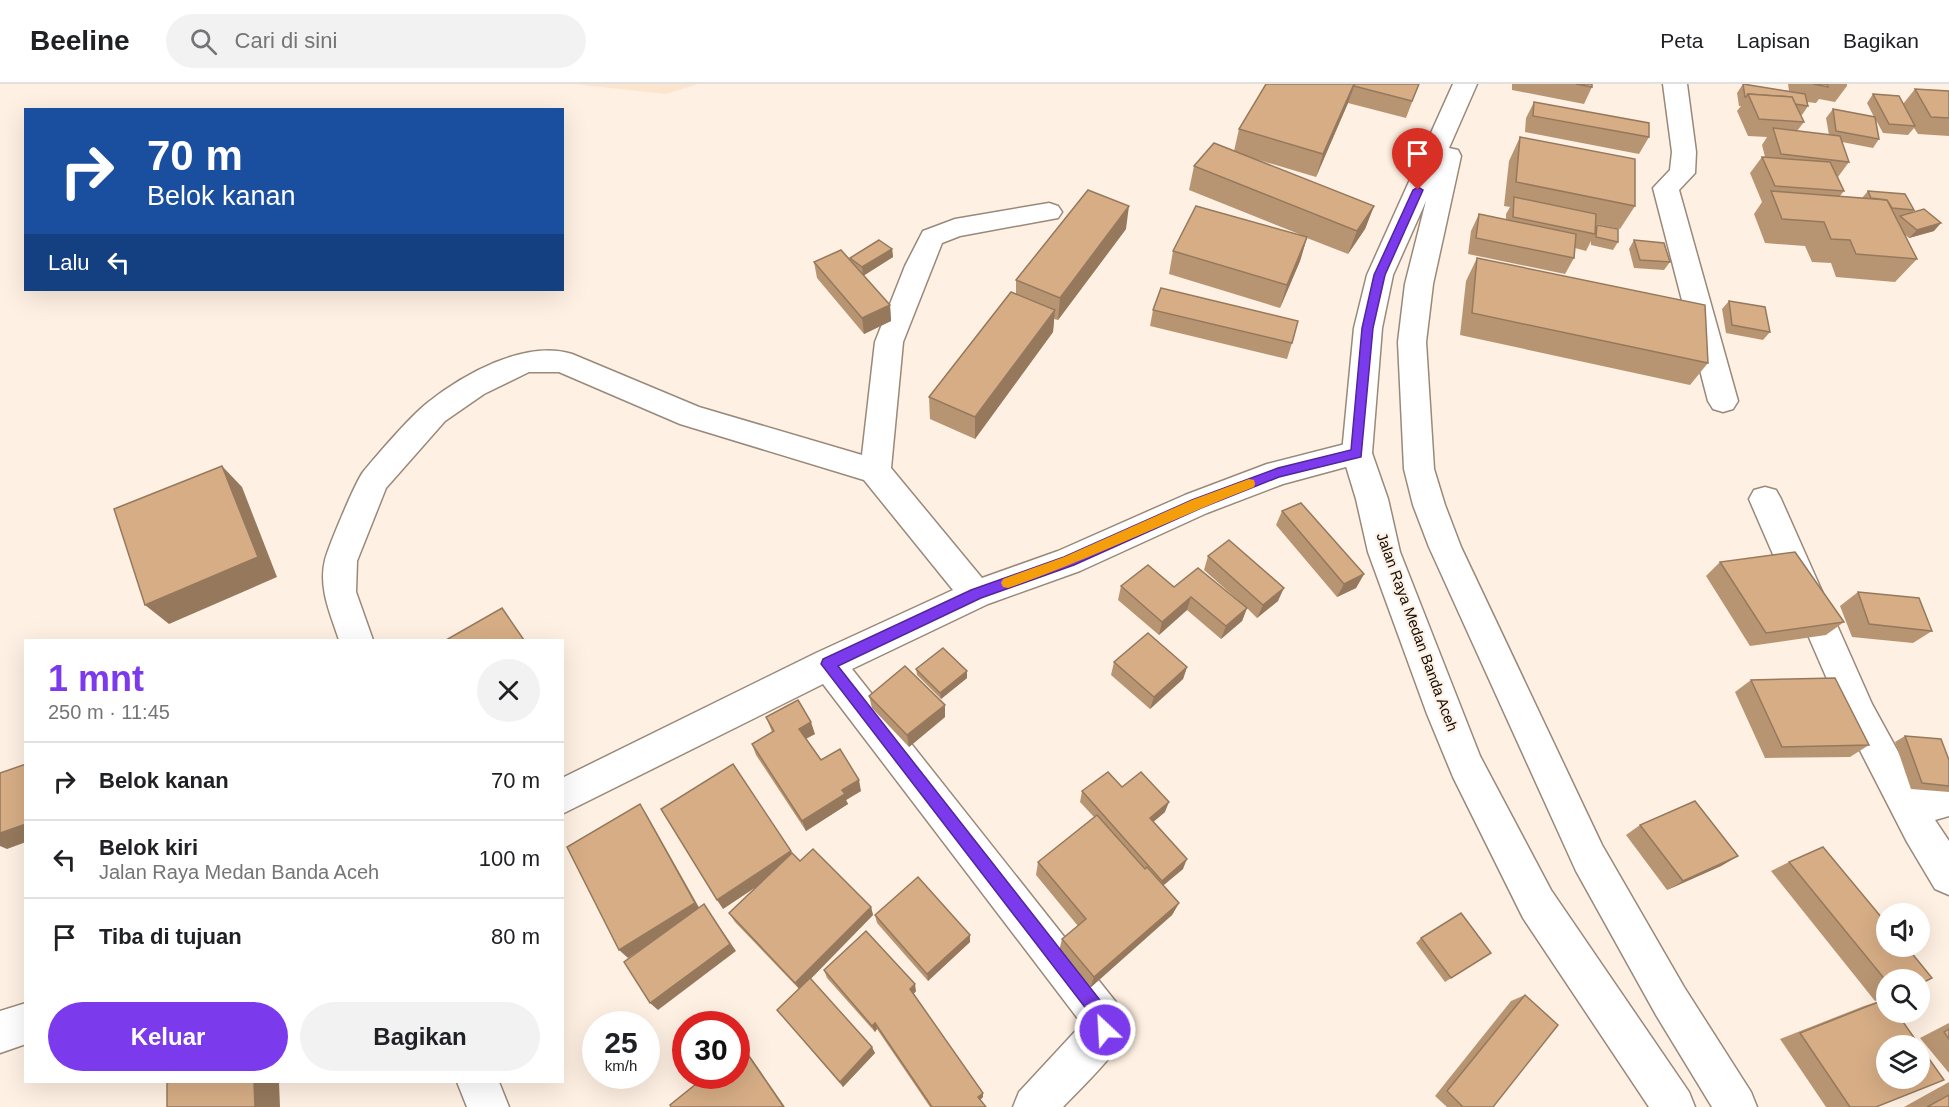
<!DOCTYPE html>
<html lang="id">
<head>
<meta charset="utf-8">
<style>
	body { margin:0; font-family:Helvetica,sans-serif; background:#f2f2f2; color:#202124; height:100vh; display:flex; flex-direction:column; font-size:22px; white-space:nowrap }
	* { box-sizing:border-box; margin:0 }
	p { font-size:20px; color:#757577 }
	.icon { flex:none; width:33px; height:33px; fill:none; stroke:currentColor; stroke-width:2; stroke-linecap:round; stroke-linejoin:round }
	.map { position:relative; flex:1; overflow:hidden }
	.drawer { position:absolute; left:24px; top:555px; width:540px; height:444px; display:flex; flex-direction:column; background:#fff; border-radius:0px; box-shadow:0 6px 24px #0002 }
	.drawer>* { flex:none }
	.top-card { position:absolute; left:24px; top:24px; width:540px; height:183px; border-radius:0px; box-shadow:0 6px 24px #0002; background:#1a4fa0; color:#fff; overflow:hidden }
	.controls { position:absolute; left:1876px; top:819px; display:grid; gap:12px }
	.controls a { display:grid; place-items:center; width:54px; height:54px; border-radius:50%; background:#fff; box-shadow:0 6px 24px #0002; font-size:30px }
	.speed { position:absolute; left:582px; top:927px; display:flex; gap:12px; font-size:30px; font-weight:700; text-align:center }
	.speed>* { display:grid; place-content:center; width:78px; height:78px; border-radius:50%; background:#fff; box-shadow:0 6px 24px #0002; line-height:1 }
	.speed small { font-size:15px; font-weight:400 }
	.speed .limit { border:9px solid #d22; background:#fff; color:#111 }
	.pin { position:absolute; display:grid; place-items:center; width:51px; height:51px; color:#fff; margin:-62px -26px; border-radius:50% 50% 50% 0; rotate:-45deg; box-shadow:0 0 6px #0007 }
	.pin .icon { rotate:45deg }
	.me { position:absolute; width:66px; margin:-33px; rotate:335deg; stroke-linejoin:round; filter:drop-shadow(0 0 4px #0008) }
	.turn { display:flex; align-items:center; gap:21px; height:126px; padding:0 24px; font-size:27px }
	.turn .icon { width:78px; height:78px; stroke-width:2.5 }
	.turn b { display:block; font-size:42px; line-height:51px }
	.then { display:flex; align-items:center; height:57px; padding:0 24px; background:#0003; gap:12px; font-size:22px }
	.round { display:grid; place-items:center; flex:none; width:63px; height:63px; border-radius:32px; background:#f2f2f2 }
	.head { display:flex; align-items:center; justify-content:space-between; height:102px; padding:0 24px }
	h1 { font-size:36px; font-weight:700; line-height:45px; color:#7c3aed }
	.cta { display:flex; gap:12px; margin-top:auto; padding:12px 24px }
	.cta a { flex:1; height:69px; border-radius:36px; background:#7c3aed; color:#fff; font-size:24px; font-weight:700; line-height:69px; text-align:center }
	.cta a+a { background:#f2f2f2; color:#202124 }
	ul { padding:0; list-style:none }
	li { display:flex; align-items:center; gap:18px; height:78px; padding:0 24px; border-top:2px solid #e0e0e0 }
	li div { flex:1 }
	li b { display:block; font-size:22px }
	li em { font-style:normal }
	header { display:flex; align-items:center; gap:36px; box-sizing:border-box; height:84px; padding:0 30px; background:#fff; border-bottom:2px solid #e0e0e0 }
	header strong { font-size:28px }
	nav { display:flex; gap:33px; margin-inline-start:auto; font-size:21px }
	.search { width:420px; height:54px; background:#f2f2f2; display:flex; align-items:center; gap:15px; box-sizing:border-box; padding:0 21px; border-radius:33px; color:#757577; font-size:22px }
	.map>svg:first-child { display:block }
	.built { fill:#fce5ce }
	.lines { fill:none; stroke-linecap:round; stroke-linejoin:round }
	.minor-casing { stroke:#99897a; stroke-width:3 }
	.highway-casing { stroke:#99897a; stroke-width:3 }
	.minor { fill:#fff; fill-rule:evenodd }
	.highway { fill:#fff; fill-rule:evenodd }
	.wall { fill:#b89572 }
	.shaded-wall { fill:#96795d }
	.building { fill:#d6ad85; stroke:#96795d; stroke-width:1.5 }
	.route { fill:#7c3aed; stroke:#51269a; stroke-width:1.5 }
	.slow { fill:#f59e0b }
	.labels { text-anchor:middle; stroke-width:4.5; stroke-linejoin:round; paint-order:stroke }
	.street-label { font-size:15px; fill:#130d08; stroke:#fef0e2 }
</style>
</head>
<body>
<header>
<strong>Beeline</strong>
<div class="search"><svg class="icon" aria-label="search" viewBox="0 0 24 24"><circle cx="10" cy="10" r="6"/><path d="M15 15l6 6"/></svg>Cari di sini</div>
<nav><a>Peta</a><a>Lapisan</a><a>Bagikan</a></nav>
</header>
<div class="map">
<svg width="1949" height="1023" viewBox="0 0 1949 1023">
	<rect width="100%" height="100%" fill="#fef0e2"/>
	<path class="built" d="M574,0H698L666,10Z"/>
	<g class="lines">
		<defs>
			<g id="minor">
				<path d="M1663,0H1687L1696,68L1695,89L1679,106L1738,317L1733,325L1723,328L1713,325L1708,317L1653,104L1670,86L1672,68Z"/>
				<path d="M1049,119L1058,122L1062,128L1058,134L960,152L942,159L903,258L891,384L982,494L1058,467L1185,411L1267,380L1357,357L1368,361L1372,369L1368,377L1283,400L1207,429L1080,487L988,520L852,585L1115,917C1119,925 1127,938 1125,947C1122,966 1077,1008 1063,1023H1013L1019,1008L1082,940L823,600L562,730V694L816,569L953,506L864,396L680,340L559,288H529L484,310L445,337L386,404L357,477L356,508L373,556H339C331,531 318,504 325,476C329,461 355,399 363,388C378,370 408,335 426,320C462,291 525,255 572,270L699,323L862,371L875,258L905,182L923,147L955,135Z"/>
				<path d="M1765,403L1776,406L1781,415L1872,620L1918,704L1949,698V732L1935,736L1949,757V811L1935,805L1907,758L1847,641L1749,415L1754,406Z"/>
				<path d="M26,919V960L0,969V927Z"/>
				<path d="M457,998H499L509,1023H467Z"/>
			</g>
			<path id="highway" d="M1453,0H1477L1449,64L1458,66L1461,72L1433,200L1426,258L1434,385L1445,421L1461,463L1602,761L1684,903L1751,1008L1757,1023H1712L1656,931L1576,787L1429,463L1413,421L1404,385L1398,258L1405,200L1426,117L1393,191L1382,244L1372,369L1388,415L1400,468L1480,672L1551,806L1689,1008L1695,1023H1649L1523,834L1453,693L1427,630L1368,468L1356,415L1342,369L1354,244L1367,191Z"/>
		</defs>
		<use href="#minor" class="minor-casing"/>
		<use href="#highway" class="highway-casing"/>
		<use href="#minor" class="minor"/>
		<use href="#highway" class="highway"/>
	</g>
	<g class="wall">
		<path d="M1266,0H1419L1406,34L1348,19L1316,93L1252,74L1374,122L1365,145L1348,170L1307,154L1300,177L1280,224L1169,190L1173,167L1304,152L1189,106L1194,82L1234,67L1239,45Z"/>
		<path d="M1512,0H1592V3L1584,20L1512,6Z"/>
		<path d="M1743,0L1789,7L1788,0H1847V2L1835,18L1819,15L1816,19L1807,18L1808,22L1802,31L1800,30L1804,38L1797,47L1829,51L1826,34L1833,25L1874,33L1867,19L1873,10L1903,20L1915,5L1949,7V52L1918,50L1914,44L1908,51L1883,49L1876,36L1879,55L1873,64L1842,58L1849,78L1838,93L1844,107L1840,112L1862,114L1868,107L1914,126L1912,129L1934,147L1909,154L1904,150L1917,175L1895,198L1836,193L1831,179L1812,178L1805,162L1765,159L1754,130L1762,118L1750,89L1762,73H1765L1762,61L1767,53L1748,52L1737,27L1741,22H1739L1737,9Z"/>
		<path d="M1534,18L1649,53L1639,70L1525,48L1526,34Z"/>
		<path d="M1520,53L1635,122L1620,145L1596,140V142L1597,141L1618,158L1613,166L1591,161V157L1586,167L1575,164L1574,174L1565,190L1468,170L1471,147L1479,130L1506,136V130L1510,123L1504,122L1509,77Z"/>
		<path d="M1126,145L1058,236L1054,235L1053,248L975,355L930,335L929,313L1016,210V196Z"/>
		<path d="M1634,156L1670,178L1664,186L1634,184L1629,165Z"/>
		<path d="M892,165L893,173L863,192L890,221L891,237L864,250L817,194L814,178L850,176V174Z"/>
		<path d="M1477,174L1708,279L1690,301L1460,251L1466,197Z"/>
		<path d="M1729,217L1770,248L1763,256L1726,249L1722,225Z"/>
		<path d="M1153,226L1292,259L1287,275L1150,242Z"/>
		<path d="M1282,427L1364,490L1356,504L1337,513L1276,441Z"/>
		<path d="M1208,472L1278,517L1257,534L1247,524L1242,537L1221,555L1187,526L1159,551L1118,516L1121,502L1174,503L1239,517L1204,486Z"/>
		<path d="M1720,478L1844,538L1826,551L1750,562L1706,492Z"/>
		<path d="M1858,508L1932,547L1913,559L1852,553L1840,522Z"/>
		<path d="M1114,578L1187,583L1183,595L1150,625L1111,591Z"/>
		<path d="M916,585L967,594L941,615L917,591Z"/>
		<path d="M1751,596L1869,661L1850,673L1765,674L1735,608Z"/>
		<path d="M869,612L945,621V633L909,663L872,624Z"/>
		<path d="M766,633L815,650L806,655L821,676L861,707L846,716L848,720L806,747L756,671L752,660L772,648Z"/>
		<path d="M1905,652L1949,676V708L1911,705L1895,658Z"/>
		<path d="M1122,703L1165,728L1153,738L1183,785L1163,801L1179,819L1172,831L1090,904L1059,867L1062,855L1078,842L1036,791L1038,778L1094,733L1080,718L1082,707Z"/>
		<path d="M1640,741L1738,772L1721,782L1667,806L1626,751Z"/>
		<path d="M791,767L792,770L800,777L871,823L873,831L810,895L875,969L843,1003L777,926L799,905L735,838L729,829L759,800L723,825Z"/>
		<path d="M1789,778L1887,896V914L1875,917L1771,787Z"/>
		<path d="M875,831L970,858L928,897L877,839Z"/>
		<path d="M1421,854L1491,869L1445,898L1416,859Z"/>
		<path d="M824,886L916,907L913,910L983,1013L980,1016L986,1023H930L877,945L875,948L827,894Z"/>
		<path d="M1525,911L1493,1023H1447L1435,1012L1511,917Z"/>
		<path d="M1886,915L1876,1023H1826L1780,955L1864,922Z"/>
		<path d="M1949,939V989L1920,954Z"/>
		<path d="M1949,998V1023H1904Z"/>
	</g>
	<g class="shaded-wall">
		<path d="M1354,0H1355L1348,19L1316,93L1323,70Z"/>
		<path d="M1129,122L1126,145L1058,236L1060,214Z"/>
		<path d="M1374,122L1365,145L1348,170L1357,147Z"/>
		<path d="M1941,139L1934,147L1909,154L1917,146Z"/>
		<path d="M1307,153L1300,177L1280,224L1287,201Z"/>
		<path d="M892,165L893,173L863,192L862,183Z"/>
		<path d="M890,221L891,237L864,250L862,234Z"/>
		<path d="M1055,226L1053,248L975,355V333Z"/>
		<path d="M222,382L242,403L277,493L169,540L145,521Z"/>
		<path d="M1364,490L1356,504L1337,513L1344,500Z"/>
		<path d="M1284,504L1278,517L1257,534L1263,521Z"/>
		<path d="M1191,513L1187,526L1159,551L1162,538Z"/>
		<path d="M1247,524L1242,537L1221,555L1226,542Z"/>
		<path d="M1187,583L1183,595L1150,625L1154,613Z"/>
		<path d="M967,587V594L941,615L940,609Z"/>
		<path d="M945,621V633L909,663L907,651Z"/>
		<path d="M811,638L815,650L803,656L799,645Z"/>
		<path d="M859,696L861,707L846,716L848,720L806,747L802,737L842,706Z"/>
		<path d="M1169,718L1165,728L1146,744L1150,734Z"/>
		<path d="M640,720L647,731L701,827L628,874L619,866Z"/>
		<path d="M26,740V758L7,765L0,762V749Z"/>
		<path d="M791,767L795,777L723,825L717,816Z"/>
		<path d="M1738,772L1721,782L1667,806L1683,797Z"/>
		<path d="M1187,775L1183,785L1158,806L1162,797Z"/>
		<path d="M1179,819L1172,831L1090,904L1094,893Z"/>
		<path d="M871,823L873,831L800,906L795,899Z"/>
		<path d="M710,829L736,867L658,926L650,919Z"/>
		<path d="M970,851V858L928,897L927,890Z"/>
		<path d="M915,900L916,907L912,912L910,905Z"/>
		<path d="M875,939L877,945L875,948L872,942Z"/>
		<path d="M742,962L747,968L785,1023H781Z"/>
		<path d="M872,963L875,969L843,1003L840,998Z"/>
		<path d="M254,998H279L280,1023H255Z"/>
		<path d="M983,1009V1013L978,1018V1013Z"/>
	</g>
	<g class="building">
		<path d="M1266,0H1354L1323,70L1239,45Z"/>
		<path d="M1355,0H1419L1412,17L1354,2Z"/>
		<path d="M1576,0H1592V3Z"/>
		<path d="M1743,0L1805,10L1808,22L1795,20L1792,13L1748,10L1746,13H1745Z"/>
		<path d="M1813,0H1827L1828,3Z"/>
		<path d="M1915,5L1949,7V34L1931,33Z"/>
		<path d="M1748,10L1792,13L1804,38L1759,35Z"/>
		<path d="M1873,10L1899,12L1915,42L1889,40Z"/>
		<path d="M1534,18L1649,39V53L1533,32Z"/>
		<path d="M1833,25L1875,33L1879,55L1836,47Z"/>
		<path d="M1773,44L1840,52L1849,78L1781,70Z"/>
		<path d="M1520,53L1635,75V122L1516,98Z"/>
		<path d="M1214,59L1374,122L1357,147L1194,82Z"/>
		<path d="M1762,73L1830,78L1844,107L1775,102Z"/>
		<path d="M1088,106L1129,122L1060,214L1016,196Z"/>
		<path d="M1771,107L1887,116L1917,175L1856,170L1850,156L1831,155L1824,138L1782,135Z"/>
		<path d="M1868,107L1905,110L1914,126L1892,124L1887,116L1871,114Z"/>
		<path d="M1514,113L1596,130L1595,150L1513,133Z"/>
		<path d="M1196,122L1307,153L1287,201L1173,167Z"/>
		<path d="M1924,125L1941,139L1917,146L1900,132Z"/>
		<path d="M1479,130L1576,150L1574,174L1476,154Z"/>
		<path d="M1597,141L1618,145V158L1596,153Z"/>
		<path d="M879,156L892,165L862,183L850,174Z"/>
		<path d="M1634,156L1664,159L1670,178L1640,176Z"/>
		<path d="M841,166L890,221L862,234L814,178Z"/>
		<path d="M1477,174L1705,221L1708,279L1472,229Z"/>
		<path d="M1161,204L1298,237L1292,259L1153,226Z"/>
		<path d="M1011,208L1055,226L975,333L929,313Z"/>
		<path d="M1729,217L1765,223L1770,248L1732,241Z"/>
		<path d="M222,382L258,473L145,521L114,425Z"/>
		<path d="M1301,419L1364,490L1344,500L1282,427Z"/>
		<path d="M1229,456L1284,504L1263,521L1208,472Z"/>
		<path d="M1795,468L1844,538L1766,549L1720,478Z"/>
		<path d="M1148,481L1174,503L1198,484L1247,524L1226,542L1191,513L1162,538L1121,502Z"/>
		<path d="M1858,508L1919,514L1932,547L1869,540Z"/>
		<path d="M502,524L524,556H446Z"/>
		<path d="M1148,549L1187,583L1154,613L1114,578Z"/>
		<path d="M943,564L967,587L940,609L916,585Z"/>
		<path d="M905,582L945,621L907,651L869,612Z"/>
		<path d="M1835,594L1869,661L1782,663L1751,596Z"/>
		<path d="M798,616L811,638L799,645L821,676L840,665L859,696L842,706L845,710L802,737L752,660L774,647L766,633Z"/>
		<path d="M1905,652L1941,655L1949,676V702L1922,699Z"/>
		<path d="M26,680V740L0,749V689Z"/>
		<path d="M733,680L791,767L717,816L661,725Z"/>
		<path d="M1108,688L1122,703L1141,688L1169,718L1150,734L1187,775L1162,797L1082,707Z"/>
		<path d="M1695,717L1738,772L1683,797L1640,741Z"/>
		<path d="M640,720L695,819L619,866L567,763Z"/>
		<path d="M1097,731L1145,785L1147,783L1179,819L1094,893L1062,855L1086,835L1038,778Z"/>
		<path d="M1823,763L1887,840V862H1906L1932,894L1920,900V896H1887V898L1789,778Z"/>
		<path d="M813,765L871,823L795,899L729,829L792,769L800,777Z"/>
		<path d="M918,793L970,851L927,890L875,831Z"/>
		<path d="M704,820L730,860L650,919L624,878Z"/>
		<path d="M1461,829L1491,869L1451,894L1421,854Z"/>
		<path d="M866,847L915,900L910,905L983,1009L978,1013L986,1023H932L875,939L872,942L824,886Z"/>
		<path d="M810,894L872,963L840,998L777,926Z"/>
		<path d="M1525,911L1558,941L1493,1023H1463L1447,1007Z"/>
		<path d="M1886,915L1887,928H1896L1920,962H1887V994H1920V962L1944,996L1876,1023H1850L1800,949Z"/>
		<path d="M1949,945V955L1944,948Z"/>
		<path d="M742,962L783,1022L781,1023H671L670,1021L706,992H736V966Z"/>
		<path d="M170,998H254L255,1023H167V999Z"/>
		<path d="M1949,1011V1023H1927Z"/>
	</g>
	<path class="route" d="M1418,103L1423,106L1385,191L1373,244L1361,373L1279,393L1201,424L1074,481L981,514L838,582L1107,925L1114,946L1111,952L1105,955L1099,952L1094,935L821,580L823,575L971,506L1064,473L1192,416L1278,384L1351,366L1362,244L1374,191L1413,106Z"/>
	<path class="slow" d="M1249,395L1254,396L1255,400L1254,403C1171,435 1092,475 1008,504L1003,503L1001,499L1003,495L1064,473L1192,416Z"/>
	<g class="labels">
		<g class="street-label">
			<text transform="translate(1417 548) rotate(70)" y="5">Jalan Raya Medan Banda Aceh</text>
		</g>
	</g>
</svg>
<div class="controls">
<a><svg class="icon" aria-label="sound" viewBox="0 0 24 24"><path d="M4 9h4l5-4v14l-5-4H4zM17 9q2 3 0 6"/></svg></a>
<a><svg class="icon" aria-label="search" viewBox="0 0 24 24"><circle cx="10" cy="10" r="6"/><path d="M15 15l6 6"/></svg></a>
<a><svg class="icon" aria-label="layers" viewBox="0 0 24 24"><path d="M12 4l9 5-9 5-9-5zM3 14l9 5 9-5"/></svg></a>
</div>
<div class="speed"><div>25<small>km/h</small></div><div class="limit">30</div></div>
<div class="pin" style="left:1418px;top:106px;background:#d93025"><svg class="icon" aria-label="arrive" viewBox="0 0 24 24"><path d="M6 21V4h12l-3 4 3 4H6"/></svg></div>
<svg class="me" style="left:1105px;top:946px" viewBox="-20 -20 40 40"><circle r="17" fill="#7c3aed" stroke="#fff" stroke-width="3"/><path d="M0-11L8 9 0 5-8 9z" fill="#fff"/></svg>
<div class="top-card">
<div class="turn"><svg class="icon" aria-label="right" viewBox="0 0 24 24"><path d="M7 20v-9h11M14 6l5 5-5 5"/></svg><div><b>70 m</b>Belok kanan</div></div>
<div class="then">Lalu<svg class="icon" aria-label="left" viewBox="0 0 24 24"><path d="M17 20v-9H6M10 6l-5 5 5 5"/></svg></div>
</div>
<section class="drawer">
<div class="head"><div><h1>1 mnt</h1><p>250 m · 11:45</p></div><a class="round"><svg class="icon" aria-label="close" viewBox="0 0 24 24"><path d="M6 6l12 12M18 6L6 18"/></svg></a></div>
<ul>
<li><svg class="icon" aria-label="right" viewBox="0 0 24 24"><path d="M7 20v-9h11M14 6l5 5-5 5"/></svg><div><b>Belok kanan</b></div><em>70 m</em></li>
<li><svg class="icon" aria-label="left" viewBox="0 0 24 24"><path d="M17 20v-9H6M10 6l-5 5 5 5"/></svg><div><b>Belok kiri</b><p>Jalan Raya Medan Banda Aceh</p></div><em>100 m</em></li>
<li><svg class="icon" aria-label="arrive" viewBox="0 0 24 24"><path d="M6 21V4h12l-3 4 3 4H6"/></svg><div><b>Tiba di tujuan</b></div><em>80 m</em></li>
</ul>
<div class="cta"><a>Keluar</a><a>Bagikan</a></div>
</section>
</div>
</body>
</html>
